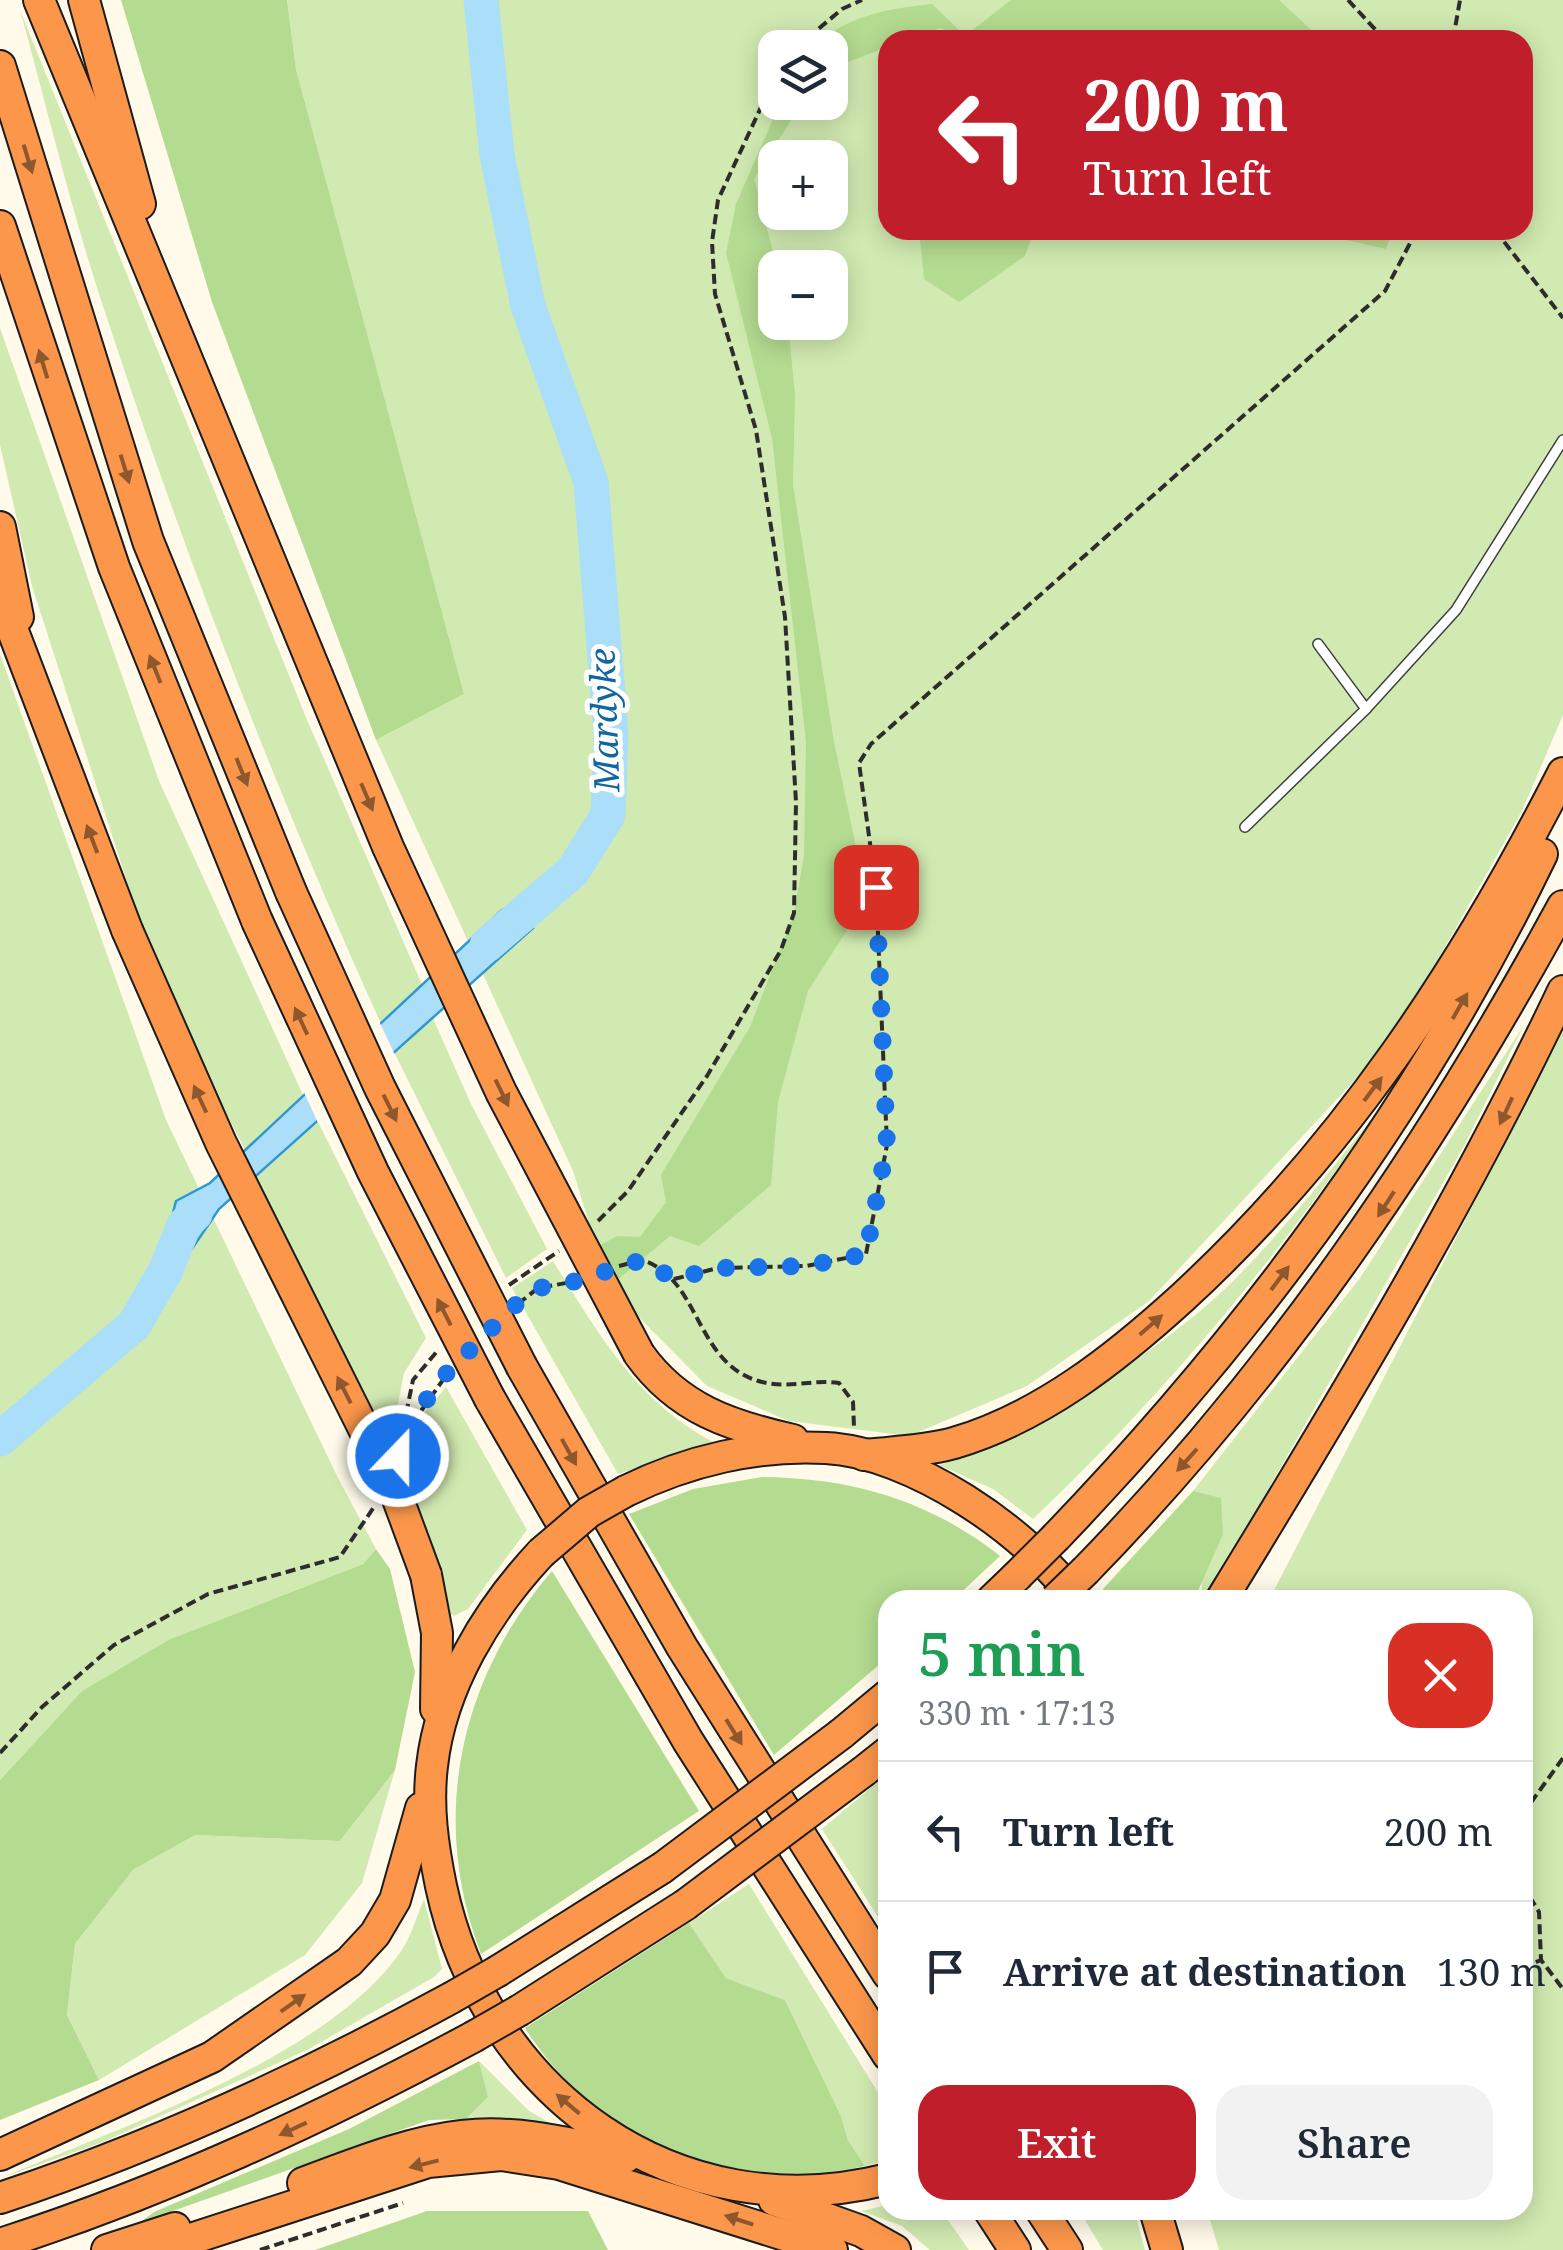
<!DOCTYPE html>
<html lang="en">
<head>
<meta charset="utf-8">
<style>
	body { margin:0; font-family:"Noto Serif",serif; background:#f2f2f3; color:#1f2937; height:100vh; display:flex; flex-direction:column; font-size:38px; white-space:nowrap }
	* { box-sizing:border-box; margin:0 }
	p { font-size:32px; color:#747a83 }
	.icon { flex:none; width:55px; height:55px; fill:none; stroke:currentColor; stroke-width:2; stroke-linecap:round; stroke-linejoin:round }
	.map { position:relative; flex:1; overflow:hidden }
	.panel { position:absolute; left:878px; top:1590px; width:655px; height:630px; display:flex; flex-direction:column; background:#fff; border-radius:30px; box-shadow:0 5px 25px #0003 }
	.panel>* { flex:none }
	.guide { position:absolute; left:878px; top:30px; width:655px; height:210px; border-radius:30px; box-shadow:0 5px 25px #0003; background:#c01e2b; color:#fff; overflow:hidden }
	.tools { position:absolute; left:758px; top:30px; display:grid; gap:20px }
	.tools a { display:grid; place-items:center; width:90px; height:90px; border-radius:20px; background:#fff; box-shadow:0 5px 25px #0003; font-size:50px }
	.pin { position:absolute; display:grid; place-items:center; width:85px; height:85px; color:#fff; margin:-42px; border-radius:20px; box-shadow:0 5px 15px #0006 }
	.me { position:absolute; width:110px; margin:-55px; rotate:22deg; stroke-linejoin:round; filter:drop-shadow(0 0 8px #0008) }
	.turn { display:flex; align-items:center; gap:35px; height:210px; padding:0 40px; font-size:45px }
	.turn .icon { width:130px; height:130px; stroke-width:2.5 }
	.turn b { display:block; font-size:70px; line-height:85px }
	.round { display:grid; place-items:center; flex:none; width:105px; height:105px; border-radius:30px; background:#f2f2f3 }
	.headline { display:flex; align-items:center; justify-content:space-between; height:170px; padding:0 40px }
	h1 { font-size:60px; font-weight:600; line-height:75px; color:#1e9e55 }
	.action { display:flex; gap:20px; margin-top:auto; padding:20px 40px }
	.action a { flex:1; height:115px; border-radius:30px; background:#c01e2b; color:#fff; font-size:40px; font-weight:600; line-height:115px; text-align:center }
	.action a+a { background:#f2f2f3; color:#1f2937 }
	ul { padding:0; list-style:none }
	li { display:flex; align-items:center; gap:30px; height:140px; padding:0 40px; border-top:2px solid #e0e1e3 }
	li div { flex:1 }
	li b { display:block; font-size:38px }
	li em { font-style:normal }
	.map>svg:first-child { display:block }
	.green { fill:#d1eab1; fill-rule:evenodd }
	.forest { fill:#b4dc90 }
	.water { fill:#abdef9; stroke:#2f97d3; stroke-width:2.5 }
	.pier { fill:#fffae9 }
	.lines { fill:none; stroke-linecap:round; stroke-linejoin:round }
	.river { stroke:#abdef9; stroke-width:35 }
	.lane-casing { stroke:#3e3e3e; stroke-width:12 }
	.highway-casing { stroke:#1c1c1c; stroke-width:34 }
	.path { stroke:#2d2d2d; stroke-width:4; stroke-dasharray:10 5; stroke-linecap:butt }
	.lane { stroke:#fff; stroke-width:9 }
	.highway { stroke:#fb964b; stroke-width:30 }
	.highway-bridge-casing { stroke:#1c1c1c; stroke-width:34; stroke-linecap:butt }
	.highway-bridge { stroke:#fb964b; stroke-width:30 }
	.oneway { fill:#8f572e }
	.route { stroke:#1a73e8; stroke-width:18; stroke-dasharray:0 32.4 }
	.labels { text-anchor:middle; stroke-width:10; stroke-linejoin:round; paint-order:stroke }
	.water-label { font-size:35px; font-style:italic; fill:#1066a1; stroke:#fff }
</style>
</head>
<body>
<div class="map">
<svg width="1563" height="2250" viewBox="0 0 1563 2250">
	<rect width="100%" height="100%" fill="#fffae9"/>
	<g class="green">
		<path d="M287,0H1563V715L1522,811L1393,1039L1149,1301L1027,1386L909,1436L789,1421L707,1386L609,1287L573,1171L376,740L464,694L296,69ZM888,40H1522V230H888ZM775,48H830V102H775ZM775,158H830V212H775ZM775,268H830V322H775Z"/>
		<path d="M20,10L305,715L423,987L382,1026C274,788 180,543 99,294C69,201 46,104 20,10Z"/>
		<path d="M0,328L159,781L303,1095L245,1150L198,1057L139,919L32,586L0,445Z"/>
		<path d="M0,654L166,1120L338,1478L376,1549L363,1564L168,1640L82,1691L0,1780Z"/>
		<path d="M432,1016L471,1104L547,1249L506,1278L393,1050Z"/>
		<path d="M1524,1025L1464,1146L1205,1600H1194L1202,1588L1193,1491L1360,1278Z"/>
		<path d="M1563,1031V2250H1219L1207,2210H1522V1600H1269Z"/>
		<path d="M1379,1110C1273,1262 1168,1391 1033,1519L993,1489L939,1465C1002,1449 1050,1420 1102,1383C1146,1353 1191,1322 1229,1285C1284,1231 1331,1169 1379,1110Z"/>
		<path d="M316,1118L426,1338L404,1373L390,1445L254,1176Z"/>
		<path d="M553,1261C598,1333 636,1401 713,1442L618,1474L512,1288Z"/>
		<path d="M446,1387L527,1530L468,1609L454,1616L447,1611L394,1480L413,1426Z"/>
		<path d="M395,1770L362,1883L305,1955L99,2080L67,2015L75,1944L133,1870L195,1835L340,1841Z"/>
		<path d="M887,1774V1931L822,1829Z"/>
		<path d="M749,1884L887,2107V2160L865,2166L848,2140L841,2116L785,2000L726,1978L689,1923Z"/>
		<path d="M424,1899L442,1969L434,1977L309,2049L103,2142L1,2178C118,2128 333,2056 403,1948C412,1934 417,1915 424,1899Z"/>
		<path d="M479,2061L529,2111L554,2125L466,2119L488,2097Z"/>
		<path d="M887,2205L888,2210H941L969,2250H930L902,2226L861,2211Z"/>
		<path d="M1079,2210H1134L1145,2250H1103Z"/>
	</g>
	<g class="forest">
		<path d="M121,0H287L296,69L464,694L376,740L212,302Z"/>
		<path d="M1011,0H1279L1322,40H960L963,36L940,28L908,40H888L887,47L830,69V48L814,47C847,15 887,9 932,4L965,36Z"/>
		<path d="M780,103H802L754,179L777,267L775,322L788,323L795,395L793,485L834,742L867,899L808,991L778,1102L771,1185L699,1246L670,1236L609,1287L597,1247L617,1236L640,1237L666,1202L661,1175L750,1027L794,913L804,856L806,742L772,438L726,253L736,204Z"/>
		<path d="M919,230H1034L1025,256L959,302L924,279Z"/>
		<path d="M1302,230H1393L1386,249Z"/>
		<path d="M762,1477C852,1478 929,1500 1000,1556L953,1600H888L887,1658L774,1755L629,1514L693,1489Z"/>
		<path d="M1193,1491L1221,1498L1223,1534L1194,1600H1109L1103,1589Z"/>
		<path d="M376,1549L390,1569L415,1672L395,1770L340,1841L195,1835L133,1870L75,1944L67,2015L99,2080L0,2120V1780L82,1691L168,1640L363,1564Z"/>
		<path d="M552,1571L699,1811L481,1954C429,1819 459,1679 552,1571Z"/>
		<path d="M689,1923L726,1978L785,2000L841,2116L848,2140L865,2166C737,2195 595,2141 525,2028Z"/>
		<path d="M479,2061L488,2097L466,2119L429,2120L139,2223L154,2212L349,2129Z"/>
		<path d="M427,2211H588L608,2250H315Z"/>
	</g>
	<path class="water" d="M516,904L533,928L219,1209L181,1265L165,1245L176,1201L210,1183L502,910Z"/>
	<path class="pier" d="M379,1021L395,1055L318,1123L302,1088Z"/>
	<g class="lines">
		<g class="river">
			<path d="M481,0L497,155L528,306L591,482L611,734L608,815L573,871L487,945"/>
			<path d="M0,1439L134,1325L165,1272L184,1225L195,1214"/>
		</g>
		<defs>
			<g id="lane">
				<path d="M1318,644L1366,709"/>
				<path d="M1245,827L1366,709L1456,610L1563,440"/>
			</g>
			<g id="highway">
				<path d="M39,0L317,675"/>
				<path d="M84,0L140,204"/>
				<path d="M0,66L148,541L291,892"/>
				<path d="M0,226L114,567L257,921"/>
				<path d="M0,527L18,617"/>
				<path d="M0,597L127,930"/>
				<path d="M639,1354C678,1409 731,1426 793,1440"/>
				<path d="M522,1367L682,1647L888,1974"/>
				<path d="M490,1399L688,1741L888,2055"/>
				<path d="M864,1455C893,1452 925,1451 954,1443C1042,1417 1116,1358 1182,1298C1345,1148 1463,969 1563,773"/>
				<path d="M626,1491C687,1461 757,1444 826,1448C911,1452 1029,1532 1076,1600"/>
				<path d="M1056,1537C1250,1335 1420,1107 1542,854"/>
				<path d="M541,1553C487,1611 441,1686 432,1766C427,1807 433,1847 441,1886C485,2093 676,2233 888,2179"/>
				<path d="M1086,1570C1279,1372 1431,1148 1563,906"/>
				<path d="M426,1575L437,1633L436,1709"/>
				<path d="M992,1600L1017,1576"/>
				<path d="M1221,1600C1343,1401 1463,1202 1563,991"/>
				<path d="M841,1734L888,1695"/>
				<path d="M864,1771L888,1752"/>
				<path d="M498,1971L662,1868"/>
				<path d="M520,2010L685,1905"/>
				<path d="M0,2155L212,2057L349,1962L375,1934L395,1900L421,1808"/>
				<path d="M303,2183C440,2131 482,2118 626,2157"/>
				<path d="M0,2198C157,2146 306,2077 451,1998"/>
				<path d="M774,2200L861,2231L895,2250"/>
				<path d="M989,2210L1015,2250"/>
				<path d="M1041,2210L1067,2250"/>
				<path d="M1155,2210L1167,2250"/>
				<path d="M0,2244C165,2191 320,2119 473,2037"/>
				<path d="M107,2250L175,2228"/>
				<path d="M157,2250L428,2162L501,2155L559,2164L832,2250"/>
			</g>
		</defs>
		<use href="#lane" class="lane-casing"/>
		<use href="#highway" class="highway-casing"/>
		<g class="path">
			<path d="M1348,0L1385,40"/>
			<path d="M1453,40L1460,0"/>
			<path d="M796,48L842,9L862,0"/>
			<path d="M1495,230L1563,318"/>
			<path d="M598,1221L628,1191L707,1076L781,950L794,913L796,802L785,617L756,430L715,294L712,242L718,200L775,77"/>
			<path d="M619,1266L642,1260C702,1279 694,1365 762,1382C788,1389 813,1379 839,1383L853,1402L854,1427"/>
			<path d="M674,1279L718,1268L806,1266L866,1254L887,1145L876,887L859,763L871,744L1385,291L1417,230"/>
			<path d="M509,1285L559,1251"/>
			<path d="M518,1304L538,1288L572,1282"/>
			<path d="M404,1435L450,1370"/>
			<path d="M400,1443L413,1380L439,1349"/>
			<path d="M0,1753L42,1707L114,1645L208,1594L340,1557L374,1507"/>
			<path d="M1522,1815L1563,1758"/>
			<path d="M1522,1884L1539,1912L1541,1960L1563,1989"/>
			<path d="M1522,1968L1541,1960"/>
			<path d="M260,2250L403,2203"/>
		</g>
		<use href="#lane" class="lane"/>
		<use href="#highway" class="highway"/>
		<defs>
			<g id="highway-bridge">
				<path d="M317,675L388,847L501,1092L639,1354"/>
				<path d="M291,892L380,1088L522,1367"/>
				<path d="M257,921L373,1172L490,1399"/>
				<path d="M127,930L221,1143L395,1491L426,1575"/>
				<path d="M541,1553L589,1512L626,1491"/>
				<path d="M1017,1576L1056,1537"/>
				<path d="M1055,1600L1086,1570"/>
				<path d="M662,1868L841,1734"/>
				<path d="M685,1905L864,1771"/>
				<path d="M451,1998L498,1971"/>
				<path d="M473,2037L520,2010"/>
			</g>
		</defs>
		<use href="#highway-bridge" class="highway-bridge-casing"/>
		<use href="#highway-bridge" class="highway-bridge"/>
	</g>
	<defs><path id="oneway-solid" d="M-6-.8H1V-3.2L6.5 0L1 3.2V.8H-6Z" transform="scale(2.5)"/></defs>
	<g class="oneway">
		<use href="#oneway-solid" transform="translate(28 159) rotate(73)"/>
		<use href="#oneway-solid" transform="translate(43 364) rotate(-107)"/>
		<use href="#oneway-solid" transform="translate(125 469) rotate(73)"/>
		<use href="#oneway-solid" transform="translate(155 669) rotate(-112)"/>
		<use href="#oneway-solid" transform="translate(242 772) rotate(68)"/>
		<use href="#oneway-solid" transform="translate(367 797) rotate(67)"/>
		<use href="#oneway-solid" transform="translate(92 839) rotate(-111)"/>
		<use href="#oneway-solid" transform="translate(1460 1006) rotate(-60)"/>
		<use href="#oneway-solid" transform="translate(301 1021) rotate(-115)"/>
		<use href="#oneway-solid" transform="translate(1373 1089) rotate(-53)"/>
		<use href="#oneway-solid" transform="translate(502 1093) rotate(64)"/>
		<use href="#oneway-solid" transform="translate(200 1099) rotate(-115)"/>
		<use href="#oneway-solid" transform="translate(390 1108) rotate(64)"/>
		<use href="#oneway-solid" transform="translate(1506 1111) rotate(115)"/>
		<use href="#oneway-solid" transform="translate(1386 1204) rotate(123)"/>
		<use href="#oneway-solid" transform="translate(1280 1278) rotate(-53)"/>
		<use href="#oneway-solid" transform="translate(444 1312) rotate(-117)"/>
		<use href="#oneway-solid" transform="translate(1151 1325) rotate(-41)"/>
		<use href="#oneway-solid" transform="translate(344 1390) rotate(-117)"/>
		<use href="#oneway-solid" transform="translate(569 1452) rotate(61)"/>
		<use href="#oneway-solid" transform="translate(1187 1460) rotate(132)"/>
		<use href="#oneway-solid" transform="translate(734 1732) rotate(58)"/>
		<use href="#oneway-solid" transform="translate(293 2003) rotate(-35)"/>
		<use href="#oneway-solid" transform="translate(568 2104) rotate(-140)"/>
		<use href="#oneway-solid" transform="translate(293 2129) rotate(155)"/>
		<use href="#oneway-solid" transform="translate(424 2164) rotate(166)"/>
		<use href="#oneway-solid" transform="translate(739 2220) rotate(-162)"/>
	</g>
	<g class="lines">
		<path class="route" d="M398,1456L401,1439L439,1381L513,1307L538,1288L566,1284L642,1260L674,1279L718,1268L806,1266L866,1254L887,1145L876,887"/>
	</g>
	<g class="labels">
		<g class="water-label">
			<text transform="translate(605 720) rotate(-92)" y="12">Mardyke</text>
		</g>
	</g>
</svg>
<div class="tools">
<a><svg class="icon" aria-label="layers" viewBox="0 0 24 24"><path d="M12 4l9 5-9 5-9-5zM3 14l9 5 9-5"/></svg></a>
<a>+</a>
<a>−</a>
</div>
<div class="pin" style="left:876px;top:887px;background:#d93025"><svg class="icon" aria-label="arrive" viewBox="0 0 24 24"><path d="M6 21V4h12l-3 4 3 4H6"/></svg></div>
<svg class="me" style="left:398px;top:1456px" viewBox="-20 -20 40 40"><circle r="17" fill="#1a73e8" stroke="#fff" stroke-width="3"/><path d="M0-11L8 9 0 5-8 9z" fill="#fff"/></svg>
<div class="guide">
<div class="turn"><svg class="icon" aria-label="left" viewBox="0 0 24 24"><path d="M17 20v-9H6M10 6l-5 5 5 5"/></svg><div><b>200 m</b>Turn left</div></div>
</div>
<section class="panel">
<div class="headline"><div><h1>5 min</h1><p>330 m · 17:13</p></div><a class="round" style="background:#d93025;color:#fff"><svg class="icon" aria-label="close" viewBox="0 0 24 24"><path d="M6 6l12 12M18 6L6 18"/></svg></a></div>
<ul>
<li><svg class="icon" aria-label="left" viewBox="0 0 24 24"><path d="M17 20v-9H6M10 6l-5 5 5 5"/></svg><div><b>Turn left</b></div><em>200 m</em></li>
<li><svg class="icon" aria-label="arrive" viewBox="0 0 24 24"><path d="M6 21V4h12l-3 4 3 4H6"/></svg><div><b>Arrive at destination</b></div><em>130 m</em></li>
</ul>
<div class="action"><a>Exit</a><a>Share</a></div>
</section>
</div>
</body>
</html>
